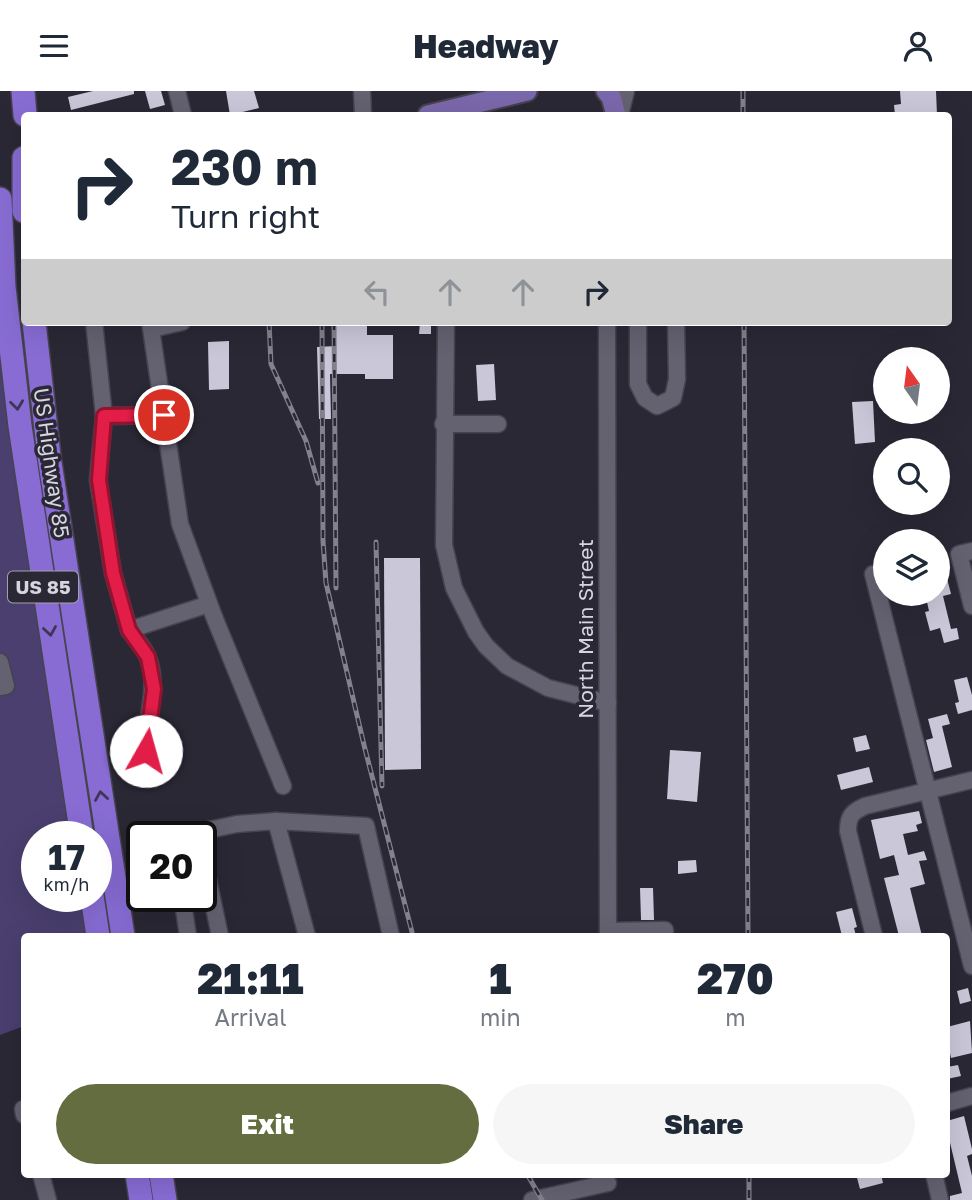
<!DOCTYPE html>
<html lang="en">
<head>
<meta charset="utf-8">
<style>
	body { margin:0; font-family:"Golos Text",sans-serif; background:#f6f6f7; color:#1f2937; height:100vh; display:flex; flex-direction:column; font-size:26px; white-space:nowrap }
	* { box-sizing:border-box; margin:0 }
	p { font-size:23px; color:#747a83 }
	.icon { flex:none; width:38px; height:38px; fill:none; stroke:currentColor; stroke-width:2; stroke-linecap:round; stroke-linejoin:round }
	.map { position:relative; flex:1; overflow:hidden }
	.panel { position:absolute; left:21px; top:842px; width:929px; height:245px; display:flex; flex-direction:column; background:#fff; border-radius:7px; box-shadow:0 7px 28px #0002 }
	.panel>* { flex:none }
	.guide { position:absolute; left:21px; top:21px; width:931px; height:214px; border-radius:7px; box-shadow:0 7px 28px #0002; background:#fff; color:#1f2937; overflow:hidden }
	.needle { width:46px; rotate:346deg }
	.tools { position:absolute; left:873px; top:256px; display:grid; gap:14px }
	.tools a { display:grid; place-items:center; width:77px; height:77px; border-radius:50%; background:#fff; box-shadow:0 7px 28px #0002; font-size:35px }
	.speed { position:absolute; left:21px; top:730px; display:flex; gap:14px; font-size:35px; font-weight:700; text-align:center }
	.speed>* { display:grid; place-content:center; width:91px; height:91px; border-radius:50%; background:#fff; box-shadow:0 7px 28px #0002; line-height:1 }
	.speed small { font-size:18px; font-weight:400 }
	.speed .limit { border:4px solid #111; border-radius:10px; background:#fff; color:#111 }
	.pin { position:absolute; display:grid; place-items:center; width:60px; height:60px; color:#fff; margin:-30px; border:4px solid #fff; border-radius:50%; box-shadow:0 2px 7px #0007 }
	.me { position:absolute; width:77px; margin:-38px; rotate:7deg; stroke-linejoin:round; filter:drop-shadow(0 0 5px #0008) }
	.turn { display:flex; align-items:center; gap:24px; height:147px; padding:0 35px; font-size:32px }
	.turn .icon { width:91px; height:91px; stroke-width:2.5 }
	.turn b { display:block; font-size:49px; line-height:60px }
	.lanes { display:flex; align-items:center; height:66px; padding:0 35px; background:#0003; justify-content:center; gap:35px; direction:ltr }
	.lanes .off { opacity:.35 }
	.eta { display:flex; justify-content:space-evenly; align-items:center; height:119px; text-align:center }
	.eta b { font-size:42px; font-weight:800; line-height:49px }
	.cta { display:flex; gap:14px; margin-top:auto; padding:14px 35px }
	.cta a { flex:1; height:80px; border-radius:42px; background:#636d3f; color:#fff; font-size:28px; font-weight:800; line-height:80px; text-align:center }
	.cta a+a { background:#f6f6f7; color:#1f2937 }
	header { display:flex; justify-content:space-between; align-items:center; height:91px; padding:0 35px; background:#fff; font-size:32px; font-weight:800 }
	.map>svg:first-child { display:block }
	.green { fill:#4a3f6f }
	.building { fill:#cac7d9 }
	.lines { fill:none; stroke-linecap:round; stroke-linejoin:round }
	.minor-casing { stroke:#46434f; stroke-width:19 }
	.major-casing { stroke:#46434f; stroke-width:23 }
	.highway-casing { stroke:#46434f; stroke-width:26 }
	.minor { stroke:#646171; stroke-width:16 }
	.major { stroke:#7a68ac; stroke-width:19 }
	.highway { stroke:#886cd4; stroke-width:23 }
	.rail-casing { stroke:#83818d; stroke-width:5 }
	.rail { stroke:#2b2836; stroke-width:2.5; stroke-dasharray:8; stroke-linecap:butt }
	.oneway { stroke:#3e3656 }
	.route-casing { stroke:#92132f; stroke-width:18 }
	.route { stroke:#e11d48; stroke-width:12 }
	.labels { text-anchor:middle; stroke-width:7; stroke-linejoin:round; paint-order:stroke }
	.shield { fill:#2b2836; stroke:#a3a1ac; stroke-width:2 }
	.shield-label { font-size:19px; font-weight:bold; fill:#d7d5df }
	.street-label { font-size:21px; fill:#d7d5df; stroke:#2b2836 }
</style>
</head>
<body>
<header><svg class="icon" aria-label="menu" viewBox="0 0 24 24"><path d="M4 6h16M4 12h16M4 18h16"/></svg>Headway<svg class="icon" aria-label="person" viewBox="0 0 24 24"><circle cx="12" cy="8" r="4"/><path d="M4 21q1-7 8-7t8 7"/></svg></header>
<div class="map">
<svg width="972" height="1109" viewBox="0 0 972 1109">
	<rect width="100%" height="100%" fill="#2b2836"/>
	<path class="green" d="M0,180L82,745L37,746V805H92L98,845H24V935L0,944Z"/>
	<g class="building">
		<path d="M93,0H134V3L71,19L68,6Z"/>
		<path d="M145,0H161L165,14L150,18Z"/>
		<path d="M226,0H254L259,17L230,24Z"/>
		<path d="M900,0H936L937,24H895L894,14L901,13Z"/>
		<path d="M336,231H367V244H393V288H365V283H330L331,328H319L317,256L336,255Z"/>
		<path d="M420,231H431V243H419Z"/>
		<path d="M229,250V298L209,299L208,251Z"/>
		<path d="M494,273L496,309L478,310L476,274Z"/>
		<path d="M873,310L875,351L855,353L852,311Z"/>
		<path d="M941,464L951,503L943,505L951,538L957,537L959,548L944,552L940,537L930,540L925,521L929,520L925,502H938V465Z"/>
		<path d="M384,467H420L421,678L385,679Z"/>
		<path d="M967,586L972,604V619L958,623L955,612L959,611L954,589Z"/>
		<path d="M947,623L950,633L942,635L952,676L934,681L926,649L933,647L928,628Z"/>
		<path d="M866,644L870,658L856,661L853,647Z"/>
		<path d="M670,659L701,661L697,711L667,708Z"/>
		<path d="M869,676L873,691L841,699L837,684Z"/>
		<path d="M919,720L922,732L916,734L918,740L903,743L908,764L924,760L927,769L919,770L925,793L910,797L922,845H899L884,787L899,784L894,764L880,768L871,729Z"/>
		<path d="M696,769L697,781L678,783V770Z"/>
		<path d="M640,797H653L654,829H641Z"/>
		<path d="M852,817L857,836L854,837L856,845H842L836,821Z"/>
		<path d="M968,897L971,910L960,913L957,900Z"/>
		<path d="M970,930L972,962L951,967L947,949V936Z"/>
		<path d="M958,974L961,985L947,988V976Z"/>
		<path d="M964,1025L972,1058V1063L967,1065L972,1085V1109H950V1105L962,1102L947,1039V1030Z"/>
		<path d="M856,1083H881L883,1092L860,1098Z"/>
	</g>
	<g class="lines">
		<defs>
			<g id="minor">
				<path d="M177,0L183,24"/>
				<path d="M362,0L363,24"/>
				<path d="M620,24L626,0"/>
				<path d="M94,231L104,325"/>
				<path d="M150,231L180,433L213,523L283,695"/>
				<path d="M446,231L444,454L454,497L476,541L486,555L507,575L548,597L608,612"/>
				<path d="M607,231L608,845"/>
				<path d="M638,231V293L645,307L657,315L673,307L677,288L676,231"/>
				<path d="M152,238L182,231"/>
				<path d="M164,324L104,325L98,389L113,482L129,539L209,513"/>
				<path d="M443,333H498"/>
				<path d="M972,460L959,463L972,515"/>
				<path d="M873,483L972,875"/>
				<path d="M129,539C135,548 145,557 148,567C162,602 138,639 151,672"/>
				<path d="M0,571L6,595L0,596"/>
				<path d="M276,730L366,735L391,845"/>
				<path d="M175,746L237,733L276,730L307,845"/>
				<path d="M201,755L220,845"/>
				<path d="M182,805L188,845"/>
				<path d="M608,840L665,839V845"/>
				<path d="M874,845L848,740C848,725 852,721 865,715L972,689"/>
				<path d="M947,1012L972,1005"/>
				<path d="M23,1018L24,1024"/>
				<path d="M41,1083L48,1109"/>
				<path d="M934,1083L940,1109"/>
				<path d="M532,1109L608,1092"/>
			</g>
			<g id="major">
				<path d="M606,0L611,6L616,24"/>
				<path d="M428,24L527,0"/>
			</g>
			<g id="highway">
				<path d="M23,0L25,24"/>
				<path d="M24,67V120"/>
				<path d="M0,108L4,196L20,335L82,746"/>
				<path d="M34,231L49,365L123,845"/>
				<path d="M92,805L98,845"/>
				<path d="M137,1083L141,1109"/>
				<path d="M161,1083L165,1109"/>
			</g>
		</defs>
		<use href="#minor" class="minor-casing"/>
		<use href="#major" class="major-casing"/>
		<use href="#highway" class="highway-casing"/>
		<use href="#minor" class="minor"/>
		<use href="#major" class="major"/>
		<use href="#highway" class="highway"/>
		<defs>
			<g id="rail">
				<path d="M743,0V24"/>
				<path d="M269,231L271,273L306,350L318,392"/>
				<path d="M322,231L323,450L326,492L364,654L413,845"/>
				<path d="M334,231L336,497"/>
				<path d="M744,231L748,845"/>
				<path d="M376,451L382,695"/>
				<path d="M527,1083L542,1109"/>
				<path d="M749,1083V1109"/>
			</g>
		</defs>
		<use href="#rail" class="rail-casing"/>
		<use href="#rail" class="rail"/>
	</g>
	<defs><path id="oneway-chevron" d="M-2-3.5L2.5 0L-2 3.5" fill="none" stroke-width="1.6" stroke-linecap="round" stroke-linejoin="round" transform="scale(1.75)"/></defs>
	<g class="oneway">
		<use href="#oneway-chevron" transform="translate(17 314) rotate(83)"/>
		<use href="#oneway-chevron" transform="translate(50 540) rotate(81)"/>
		<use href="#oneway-chevron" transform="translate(101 705) rotate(-99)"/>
	</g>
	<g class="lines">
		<defs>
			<path id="route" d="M146,660L154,598L148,566L129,539L113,482L99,389L104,325L164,324"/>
		</defs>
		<use href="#route" class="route-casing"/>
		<use href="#route" class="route"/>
	</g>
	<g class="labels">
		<rect class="shield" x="8" y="480.5" width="70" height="31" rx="5"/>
		<g class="shield-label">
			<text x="43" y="503">US 85</text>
		</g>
		<g class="street-label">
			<text transform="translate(51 372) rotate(82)" y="7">US Highway 85</text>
			<text transform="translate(586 538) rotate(-90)" y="7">North Main Street</text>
		</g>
	</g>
</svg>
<div class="tools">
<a><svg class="needle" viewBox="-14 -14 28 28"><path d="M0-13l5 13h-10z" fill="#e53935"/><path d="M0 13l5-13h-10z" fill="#747a83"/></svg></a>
<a><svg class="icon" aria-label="search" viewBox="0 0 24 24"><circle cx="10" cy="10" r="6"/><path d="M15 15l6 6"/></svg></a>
<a><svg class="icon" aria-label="layers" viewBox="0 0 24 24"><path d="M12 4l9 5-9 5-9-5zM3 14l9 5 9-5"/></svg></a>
</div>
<div class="speed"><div>17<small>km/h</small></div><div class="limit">20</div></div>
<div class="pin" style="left:164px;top:324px;background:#d93025"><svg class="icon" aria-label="arrive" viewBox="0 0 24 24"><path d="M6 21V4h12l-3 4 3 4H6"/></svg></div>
<svg class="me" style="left:146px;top:660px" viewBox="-20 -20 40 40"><circle r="19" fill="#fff"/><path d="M0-13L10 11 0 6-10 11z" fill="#e11d48"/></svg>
<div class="guide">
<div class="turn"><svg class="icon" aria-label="right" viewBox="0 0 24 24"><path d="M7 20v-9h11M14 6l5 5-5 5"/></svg><div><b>230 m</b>Turn right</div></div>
<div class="lanes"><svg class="icon off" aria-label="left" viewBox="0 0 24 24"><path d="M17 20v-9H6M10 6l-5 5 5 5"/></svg><svg class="icon off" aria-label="ahead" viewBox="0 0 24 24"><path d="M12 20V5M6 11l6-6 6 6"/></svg><svg class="icon off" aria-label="ahead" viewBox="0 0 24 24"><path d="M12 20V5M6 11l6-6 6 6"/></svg><svg class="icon" aria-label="right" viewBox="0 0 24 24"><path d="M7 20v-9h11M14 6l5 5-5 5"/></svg></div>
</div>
<section class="panel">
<div class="eta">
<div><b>21:11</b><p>Arrival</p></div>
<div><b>1</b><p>min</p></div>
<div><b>270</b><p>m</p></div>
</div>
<div class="cta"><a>Exit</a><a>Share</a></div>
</section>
</div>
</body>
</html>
